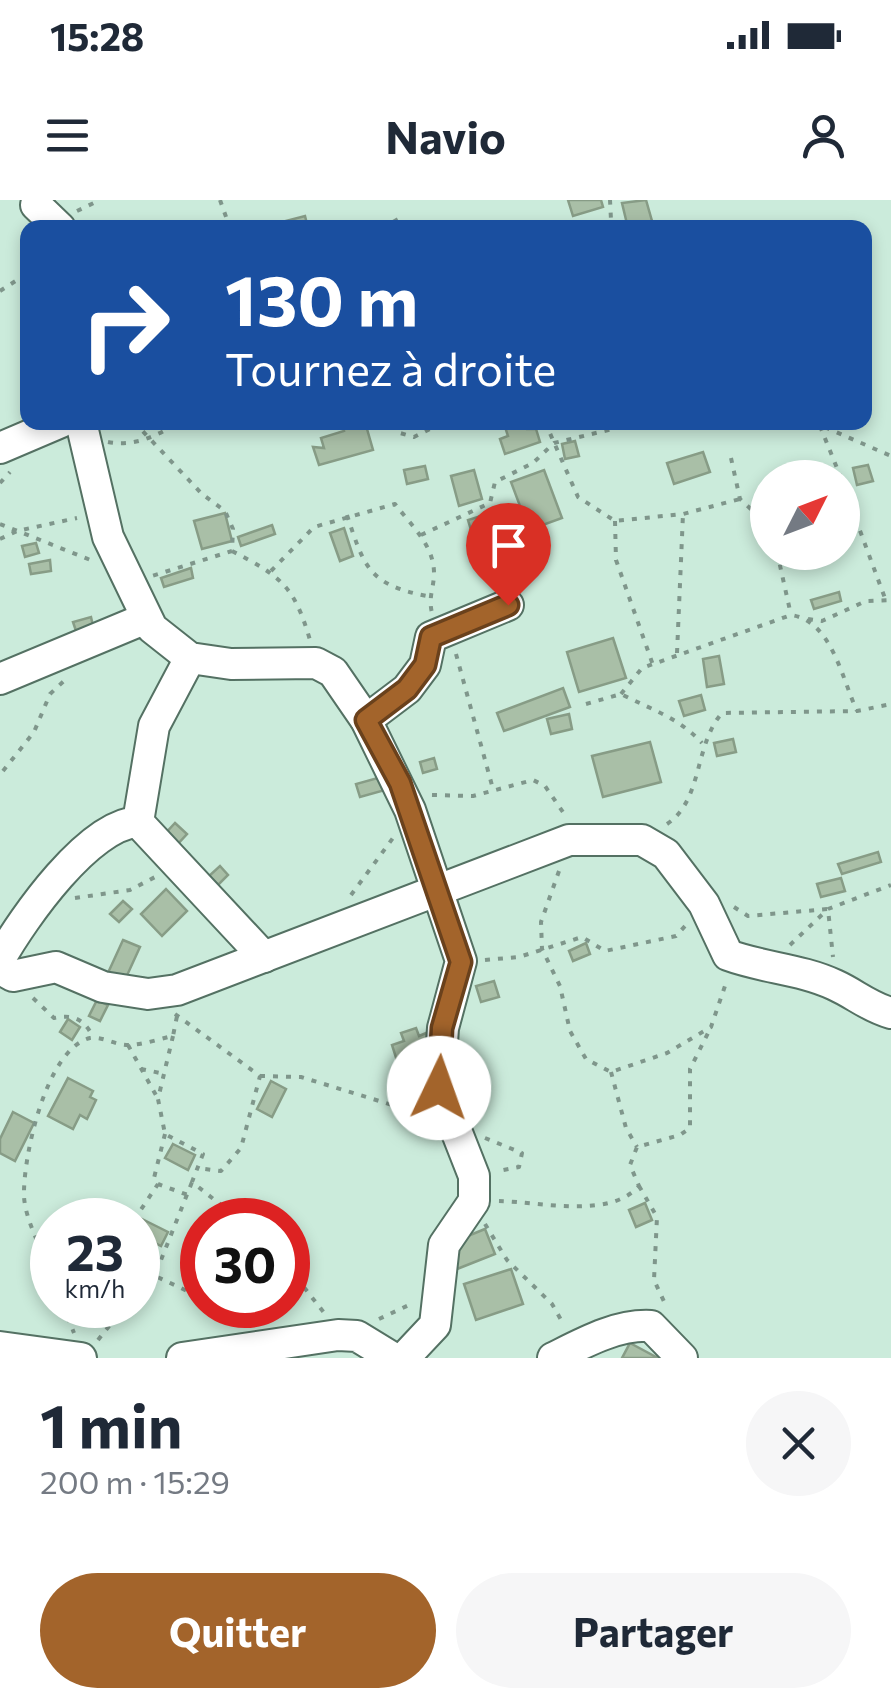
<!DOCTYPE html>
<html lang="fr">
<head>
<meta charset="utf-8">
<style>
	body { margin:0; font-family:Commissioner,sans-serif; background:#f6f6f7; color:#1f2937; height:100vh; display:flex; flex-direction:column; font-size:38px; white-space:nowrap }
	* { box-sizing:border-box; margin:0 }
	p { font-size:32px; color:#747a83 }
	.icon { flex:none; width:55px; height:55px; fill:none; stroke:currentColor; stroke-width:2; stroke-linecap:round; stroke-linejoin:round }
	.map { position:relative; height:1158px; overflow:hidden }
	.side { display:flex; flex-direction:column; background:#fff; flex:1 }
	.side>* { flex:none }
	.banner { position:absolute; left:20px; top:20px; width:852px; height:210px; border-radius:20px; box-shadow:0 5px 15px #0003; background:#1a4fa0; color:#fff; overflow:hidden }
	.needle { width:65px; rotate:48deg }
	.buttons { position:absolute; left:750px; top:260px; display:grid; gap:20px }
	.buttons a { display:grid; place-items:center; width:110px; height:110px; border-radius:50%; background:#fff; box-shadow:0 5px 15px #0003; font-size:50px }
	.speed { position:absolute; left:30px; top:998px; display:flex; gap:20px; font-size:50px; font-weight:700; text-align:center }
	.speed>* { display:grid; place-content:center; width:130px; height:130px; border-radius:50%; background:#fff; box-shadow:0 5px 15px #0003; line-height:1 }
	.speed small { font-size:25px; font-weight:400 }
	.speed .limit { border:15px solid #d22; background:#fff; color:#111 }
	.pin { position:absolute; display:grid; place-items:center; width:85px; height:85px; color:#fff; margin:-102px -42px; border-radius:50% 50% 50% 0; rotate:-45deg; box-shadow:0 0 10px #0007 }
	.pin .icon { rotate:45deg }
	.me { position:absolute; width:110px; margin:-55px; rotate:3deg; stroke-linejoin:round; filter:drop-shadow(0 0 8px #0008) }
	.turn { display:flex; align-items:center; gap:35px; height:210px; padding:0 40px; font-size:45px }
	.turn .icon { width:130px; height:130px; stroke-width:2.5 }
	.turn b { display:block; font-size:70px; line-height:85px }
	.round { display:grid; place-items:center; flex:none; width:105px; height:105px; border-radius:52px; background:#f6f6f7 }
	.head { display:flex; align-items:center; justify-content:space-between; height:170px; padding:0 40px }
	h1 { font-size:60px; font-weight:700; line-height:75px }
	.action { display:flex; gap:20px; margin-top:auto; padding:20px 40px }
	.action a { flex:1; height:115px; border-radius:60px; background:#a3642b; color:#fff; font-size:40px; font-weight:700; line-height:115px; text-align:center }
	.action a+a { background:#f6f6f7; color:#1f2937 }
	.status { display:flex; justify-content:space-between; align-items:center; height:70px; padding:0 50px; background:#fff; direction:ltr }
	.status svg { height:28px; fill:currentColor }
	header { display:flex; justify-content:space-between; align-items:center; height:130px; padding:0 40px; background:#fff; font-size:45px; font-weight:700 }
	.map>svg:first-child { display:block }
	.building { fill:#a9bfa7; stroke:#879c86; stroke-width:2.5 }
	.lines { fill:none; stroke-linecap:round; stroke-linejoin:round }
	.minor-casing { stroke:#547163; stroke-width:34 }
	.path { stroke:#7f968b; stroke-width:4; stroke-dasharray:5 8; stroke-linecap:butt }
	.minor { stroke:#fff; stroke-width:30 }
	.route-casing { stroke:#6a411c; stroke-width:25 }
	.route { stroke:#a3642b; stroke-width:18 }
</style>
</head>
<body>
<div class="status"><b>15:28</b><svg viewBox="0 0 49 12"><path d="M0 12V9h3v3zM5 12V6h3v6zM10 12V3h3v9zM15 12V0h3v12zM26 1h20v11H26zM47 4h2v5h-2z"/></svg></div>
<header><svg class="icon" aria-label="menu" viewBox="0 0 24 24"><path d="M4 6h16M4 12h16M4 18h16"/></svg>Navio<svg class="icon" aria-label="person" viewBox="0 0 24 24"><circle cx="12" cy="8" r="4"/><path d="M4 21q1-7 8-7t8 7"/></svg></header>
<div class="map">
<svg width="891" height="1158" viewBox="0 0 891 1158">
	<rect width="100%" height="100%" fill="#cbebdb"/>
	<g class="building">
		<path d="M568,0H601L603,7L573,16Z"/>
		<path d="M646,0L654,28H628L622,3Z"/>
		<path d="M305,16L308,28H259Z"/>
		<path d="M365,222L373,250L319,265L313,247L324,248L321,238L344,231L342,224Z"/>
		<path d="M525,222L527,229H536L540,242L505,254L500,239L508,236L505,227Z"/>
		<path d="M575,241L579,256L565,259L562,244Z"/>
		<path d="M703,252L710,272L674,284L667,263Z"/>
		<path d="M868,265L873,281L857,285L853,268Z"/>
		<path d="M425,266L428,279L407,284L404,270Z"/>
		<path d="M474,270L482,299L459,306L451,276Z"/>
		<path d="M544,270L562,318L529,330L511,282Z"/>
		<path d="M225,313L232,341L202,349L194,321Z"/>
		<path d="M487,314L493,334L474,340L468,320Z"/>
		<path d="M272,325L275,334L241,346L238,337Z"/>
		<path d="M344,328L353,356L340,361L330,333Z"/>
		<path d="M36,343L39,353L25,357L22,346Z"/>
		<path d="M50,360L51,371L31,374L29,364Z"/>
		<path d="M191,368L193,378L164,387L161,378Z"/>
		<path d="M839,392L841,401L814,409L811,400Z"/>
		<path d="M91,417L93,426L76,431L73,422Z"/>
		<path d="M613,438L626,478L579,492L567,452Z"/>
		<path d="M719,456L724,484L707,487L703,459Z"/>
		<path d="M563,488L570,507L504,531L497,513Z"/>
		<path d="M701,495L705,510L684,516L679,501Z"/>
		<path d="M569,514L572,529L551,534L547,519Z"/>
		<path d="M733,539L736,552L717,556L714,543Z"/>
		<path d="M650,542L661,582L603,597L592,556Z"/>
		<path d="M434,558L437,569L423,573L420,562Z"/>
		<path d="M392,574L396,587L360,597L356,584Z"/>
		<path d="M175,623L187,634L175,647L163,636Z"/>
		<path d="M878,652L881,662L842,674L838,664Z"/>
		<path d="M220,666L228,675L218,685L209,676Z"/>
		<path d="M841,678L845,691L821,697L817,684Z"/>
		<path d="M166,689L187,711L162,736L141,714Z"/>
		<path d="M123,701L132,709L119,722L110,714Z"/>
		<path d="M123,740L140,747L124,782L107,775Z"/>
		<path d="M586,743L590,754L573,761L569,751Z"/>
		<path d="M494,781L499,797L481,802L476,786Z"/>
		<path d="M97,800L108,805L100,821L89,816Z"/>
		<path d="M68,819L80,827L72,840L60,832Z"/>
		<path d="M416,828L419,836L431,831L437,850L398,864L392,845L404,841L401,833Z"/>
		<path d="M68,878L93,891L90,897L96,900L87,919L80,915L73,929L48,916Z"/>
		<path d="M271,881L286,889L272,917L257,909Z"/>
		<path d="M13,912L34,923L15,961L0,953V939Z"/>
		<path d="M173,944L195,955L188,970L165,958Z"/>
		<path d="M645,1003L652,1020L636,1027L629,1010Z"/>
		<path d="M140,1018L168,1032L161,1046L138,1034Z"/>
		<path d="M485,1029L495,1054L457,1069L448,1044Z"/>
		<path d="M511,1069L523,1104L476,1120L464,1084Z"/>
		<path d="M630,1143L658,1158H622Z"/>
	</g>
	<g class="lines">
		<defs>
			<g id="minor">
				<path d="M36,5L60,28"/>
				<path d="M81,222L108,337L152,428L190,458L231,464L316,463L333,472L366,520L410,610L461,761L443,828L439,887L474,976V1001L444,1045L435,1125L404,1158"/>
				<path d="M0,248L61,222"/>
				<path d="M0,479L144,419"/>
				<path d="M366,520L407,489L425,465L431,437L508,405"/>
				<path d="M138,622L264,757"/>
				<path d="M0,759C23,718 89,624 138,622L154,526L190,458"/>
				<path d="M0,769L13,776L56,767L103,787L148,794L177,790L569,640H642L666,654L704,704L728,755C763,768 801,769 835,785C855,794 869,807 891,813"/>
				<path d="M0,1147L81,1158"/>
				<path d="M182,1158L338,1135L357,1136L393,1158"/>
				<path d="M553,1158C583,1143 617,1124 651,1126L682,1158"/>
			</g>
		</defs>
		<use href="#minor" class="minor-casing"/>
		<g class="path">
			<path d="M220,0L230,28"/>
			<path d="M77,11L100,0"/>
			<path d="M382,28L404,16"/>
			<path d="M604,28L611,20L610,0"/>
			<path d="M0,91L28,73"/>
			<path d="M134,222L202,294L225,311L233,329L232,351L152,376"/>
			<path d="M395,222L400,233L414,237L444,222"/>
			<path d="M545,222L578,297L615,321L683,314L740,299"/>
			<path d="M813,222L891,256"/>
			<path d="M820,226L841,278"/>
			<path d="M108,242C134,247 157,236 179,222"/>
			<path d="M731,258L740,299L768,325"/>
			<path d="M842,282L886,401"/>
			<path d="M0,283L10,272"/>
			<path d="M347,315C364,367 369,385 427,396"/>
			<path d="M615,321L616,360L653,465"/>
			<path d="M0,324L93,361"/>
			<path d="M421,335L490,303L495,282L533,263L554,243L642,222"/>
			<path d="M0,339L17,331L77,318"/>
			<path d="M232,351C282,377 294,386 310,440"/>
			<path d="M777,352L791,415"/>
			<path d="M271,371L314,327L395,304C410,324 434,345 434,373C434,388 428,397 432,413"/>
			<path d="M808,419L822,421L866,401L891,400"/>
			<path d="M677,453L683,314"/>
			<path d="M456,454L493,589"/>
			<path d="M621,494L642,468L791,415C832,421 842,479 857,511"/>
			<path d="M586,504L621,494C652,510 678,517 702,543"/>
			<path d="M3,571L34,532L50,494L66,479"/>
			<path d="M432,595L473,596L533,580L545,586L567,618"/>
			<path d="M667,624C703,600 694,545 722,513L857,511L891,504"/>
			<path d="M559,671L541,722L542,749L560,786L570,831L586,859L611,872L667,853L711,827L727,780"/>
			<path d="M351,695L393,638"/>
			<path d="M75,698L130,690L157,676"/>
			<path d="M734,707L748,716L828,709L833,757"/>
			<path d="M790,745L828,709L891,685"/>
			<path d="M485,760L519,757L582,737L605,751L676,736L686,725"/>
			<path d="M33,798L54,818C74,814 84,819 93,837"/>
			<path d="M175,814L260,876L241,948L221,971L197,968"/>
			<path d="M173,836L158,899L165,934L203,954L192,982L240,1020"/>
			<path d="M128,845L157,897"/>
			<path d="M141,869L165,874"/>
			<path d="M611,872L626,928L637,947"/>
			<path d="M260,876L301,877L425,915"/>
			<path d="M165,934L154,978L158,984L188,995"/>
			<path d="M485,938L522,953L519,967L498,971"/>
			<path d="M639,986L657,1017L654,1080L667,1108"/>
			<path d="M499,1001C541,1002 610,1019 639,986L630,965L637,947L680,935L690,928V869L710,829"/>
			<path d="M134,1020L158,984"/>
			<path d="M485,1024L507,1060L552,1104L564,1125"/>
			<path d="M138,1061L151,1074L202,1098"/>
			<path d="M288,1067L325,1114"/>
			<path d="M52,1076C44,1053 25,1021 24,996C23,957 46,849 90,838C102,836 115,845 128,845C142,845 159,839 173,836L177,816"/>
			<path d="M138,1091L161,1060L192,982"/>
			<path d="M63,1105L74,1133"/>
			<path d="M222,1105L251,1122"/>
			<path d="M379,1119L411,1104"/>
			<path d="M98,1140L126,1105"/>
		</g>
		<use href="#minor" class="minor"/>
	</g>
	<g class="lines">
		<defs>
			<path id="route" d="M439,888L442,828L461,762L400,583L366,520L407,489L425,465L431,437L508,405"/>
		</defs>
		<use href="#route" class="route-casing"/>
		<use href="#route" class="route"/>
	</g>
</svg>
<div class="buttons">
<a><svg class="needle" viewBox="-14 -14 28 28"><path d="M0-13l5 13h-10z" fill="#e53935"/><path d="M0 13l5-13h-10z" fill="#747a83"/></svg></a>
</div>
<div class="speed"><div>23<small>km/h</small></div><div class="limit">30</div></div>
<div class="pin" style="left:508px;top:405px;background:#d93025"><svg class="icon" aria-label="arrive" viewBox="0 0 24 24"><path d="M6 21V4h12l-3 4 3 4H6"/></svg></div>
<svg class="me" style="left:439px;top:888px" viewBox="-20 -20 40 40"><circle r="19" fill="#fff"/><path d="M0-13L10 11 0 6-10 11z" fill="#a3642b"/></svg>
<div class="banner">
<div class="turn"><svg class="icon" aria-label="right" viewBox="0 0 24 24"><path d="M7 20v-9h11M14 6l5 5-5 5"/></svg><div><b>130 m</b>Tournez à droite</div></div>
</div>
</div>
<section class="side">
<div class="head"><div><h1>1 min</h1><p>200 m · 15:29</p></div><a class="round"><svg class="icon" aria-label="close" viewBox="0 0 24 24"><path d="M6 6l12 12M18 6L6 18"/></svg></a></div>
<div class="action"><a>Quitter</a><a>Partager</a></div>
</section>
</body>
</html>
